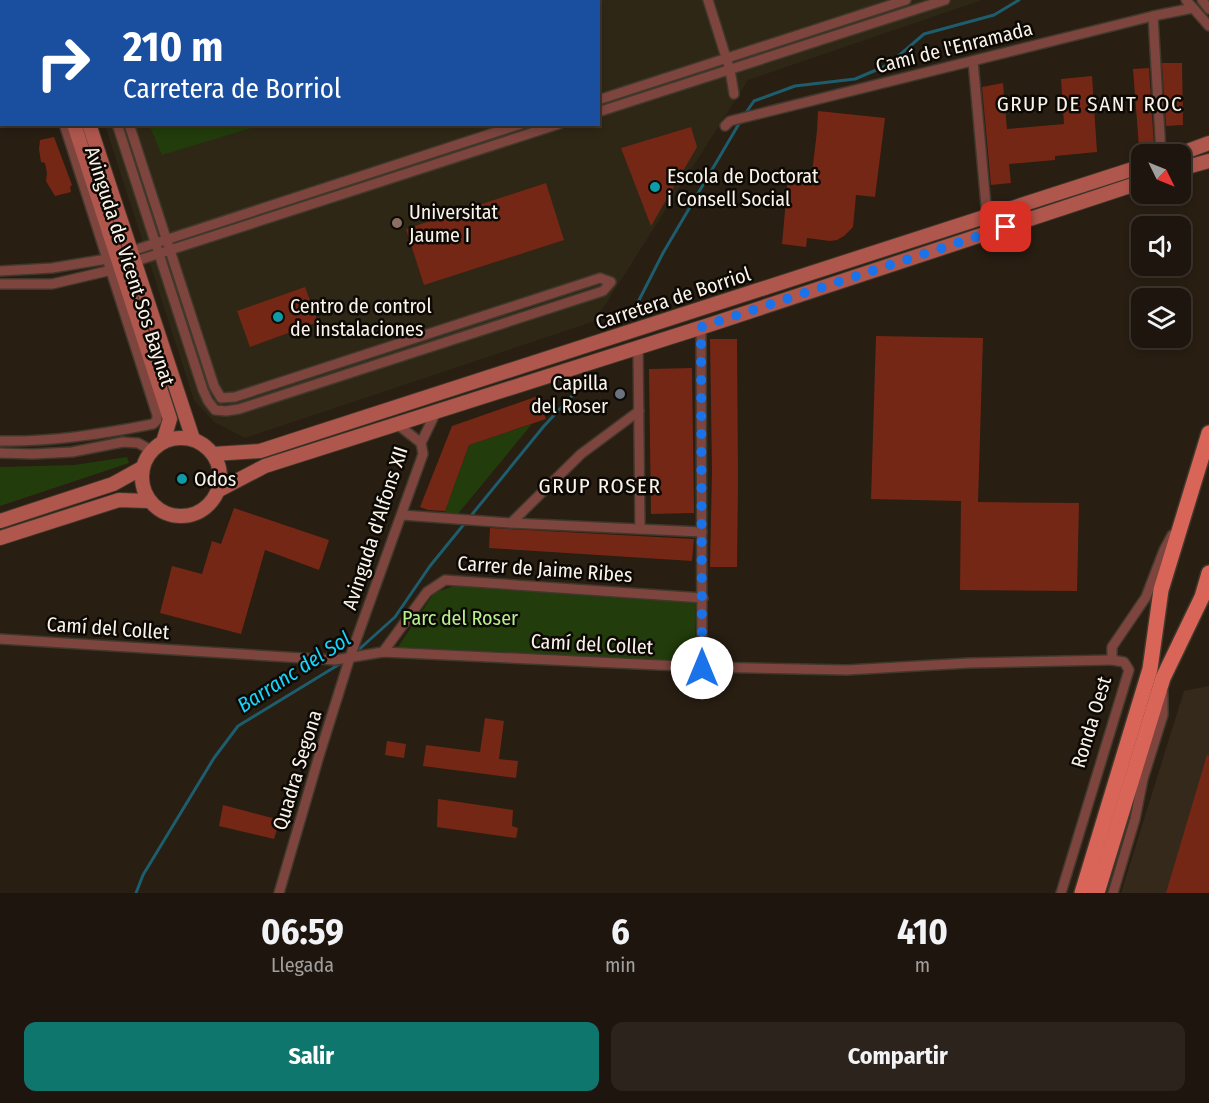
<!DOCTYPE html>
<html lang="es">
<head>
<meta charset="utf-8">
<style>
	body { margin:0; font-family:"Fira Sans Condensed",sans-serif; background:#2b231c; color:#f1f3f6; height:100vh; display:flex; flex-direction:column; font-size:22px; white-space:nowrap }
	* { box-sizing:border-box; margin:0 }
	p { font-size:20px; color:#a19f9e }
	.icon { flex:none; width:33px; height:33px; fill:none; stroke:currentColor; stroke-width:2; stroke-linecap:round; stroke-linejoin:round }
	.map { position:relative; height:893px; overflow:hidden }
	.details { display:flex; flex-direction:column; background:#1e160e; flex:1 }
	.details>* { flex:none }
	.banner { position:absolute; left:0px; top:0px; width:600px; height:126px; box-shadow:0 3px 9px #0003,0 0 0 2px #3c352e; background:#1a4fa0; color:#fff; overflow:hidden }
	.needle { width:39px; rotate:133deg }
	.tools { position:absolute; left:1131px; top:144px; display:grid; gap:12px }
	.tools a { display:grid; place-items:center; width:60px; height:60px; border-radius:12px; background:#1e160e; box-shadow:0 3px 9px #0003,0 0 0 2px #3c352e; font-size:30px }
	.pin { position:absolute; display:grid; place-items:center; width:51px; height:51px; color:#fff; margin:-26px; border-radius:12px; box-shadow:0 3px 9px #0006 }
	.me { position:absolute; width:66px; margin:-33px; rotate:0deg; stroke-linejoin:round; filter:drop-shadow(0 0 4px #0008) }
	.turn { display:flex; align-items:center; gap:21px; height:126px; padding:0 24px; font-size:27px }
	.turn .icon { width:78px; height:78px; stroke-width:2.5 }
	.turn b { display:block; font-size:42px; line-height:51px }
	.eta { display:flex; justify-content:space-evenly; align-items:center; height:102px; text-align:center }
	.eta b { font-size:36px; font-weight:700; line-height:42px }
	.primary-button { display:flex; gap:12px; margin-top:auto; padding:12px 24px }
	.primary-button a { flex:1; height:69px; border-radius:12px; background:#0f766e; color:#fff; font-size:24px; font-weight:700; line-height:69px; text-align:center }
	.primary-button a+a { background:#2b231c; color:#f1f3f6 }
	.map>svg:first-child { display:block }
	.commercial { fill:#35291b }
	.education { fill:#2e2716 }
	.green { fill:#223c0b }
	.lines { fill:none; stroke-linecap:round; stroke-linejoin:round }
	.stream { stroke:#1d5d6d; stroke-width:3 }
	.building { fill:#752715 }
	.street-casing { stroke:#41382c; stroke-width:12 }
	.secondary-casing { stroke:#41382c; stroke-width:16 }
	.primary-casing { stroke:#41382c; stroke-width:18 }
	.street { stroke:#7d453e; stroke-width:9 }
	.secondary { stroke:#b0574d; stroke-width:14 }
	.primary { stroke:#d86558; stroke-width:15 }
	.route { stroke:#1a73e8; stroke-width:10; stroke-dasharray:0 18 }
	.culture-dot { fill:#0f9aa8; stroke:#0d0905; stroke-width:2 }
	.education-dot { fill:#8d6e63; stroke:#0d0905; stroke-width:2 }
	.worship-dot { fill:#6b7280; stroke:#0d0905; stroke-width:2 }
	.labels { text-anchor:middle; stroke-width:5; stroke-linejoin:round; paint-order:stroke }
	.street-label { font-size:20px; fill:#fbf4eb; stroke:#0d0905 }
	.poi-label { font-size:20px; fill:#fbf4eb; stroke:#0d0905; text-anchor:start }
	.park-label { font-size:20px; fill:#b5f18c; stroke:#0d0905 }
	.neighbourhood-label { font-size:21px; letter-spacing:1.5px; fill:#fbf4eb; stroke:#0d0905 }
	.water-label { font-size:21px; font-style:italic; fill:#15d6ff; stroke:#0d0905 }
</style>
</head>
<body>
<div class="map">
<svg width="1209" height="893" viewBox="0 0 1209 893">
	<rect width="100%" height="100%" fill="#281e12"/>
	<path class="commercial" d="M1209,686V893H1121L1184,691Z"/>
	<path class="education" d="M64,0H982L748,80L595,321L245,438L214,422L194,400L105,125L598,124V2H65Z"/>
	<g class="green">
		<path d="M149,125H261L162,155Z"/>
		<path d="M532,424L457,515L443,516L469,445Z"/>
		<path d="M127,457L129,463L0,506V467L74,465Z"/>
		<path d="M454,586L696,603L695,661L398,647L434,593Z"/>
	</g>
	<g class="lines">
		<g class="stream">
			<path d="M745,114L754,101L795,86L855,79L888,65L924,34L994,15L1019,0"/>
			<path d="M633,312L663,253L740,122"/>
			<path d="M355,653L395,617L430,566L544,426L584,383"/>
			<path d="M136,893L143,875L214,758L238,726L343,662"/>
		</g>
	</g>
	<g class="building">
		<path d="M1162,63H1182L1183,125L1166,126Z"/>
		<path d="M1149,68L1154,146L1139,147L1133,69Z"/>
		<path d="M1092,76L1097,152L1055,156V160L1009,164L1011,183L991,185L982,87L1003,83L1007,129L1064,124L1061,79Z"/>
		<path d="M818,111L885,118L875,197L856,195L853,227L844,236L837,240L830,241L807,238L806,247L782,244L788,178L811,181L817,131Z"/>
		<path d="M691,127L697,147L651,226L621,148Z"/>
		<path d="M54,137L72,185L70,187L71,192L55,196L46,181L47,173L45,163L41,162L39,149L40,140Z"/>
		<path d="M546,183L564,240L424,285L406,229Z"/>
		<path d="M305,287L318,322L250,347L237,311Z"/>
		<path d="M876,336L983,338L978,502L1079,503L1077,591L960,590L961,501L871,499Z"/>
		<path d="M710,339H737L738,481L737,567H710L712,471Z"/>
		<path d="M692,368L694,513L651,514L649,369Z"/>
		<path d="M538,396L546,419L469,445L445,511L428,510L420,507L452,426Z"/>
		<path d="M234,508L329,540L319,570L265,550L241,634L160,613L172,566L202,574L212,541L221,544Z"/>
		<path d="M490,528L694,539L692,561L489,548Z"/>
		<path d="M485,718L504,721L499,759L518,761L516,778L423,766L426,745L480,752Z"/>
		<path d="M387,741L406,744L404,758L385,755Z"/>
		<path d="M1207,755L1209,756V893H1166Z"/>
		<path d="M438,799L513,810L512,826L518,828L516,838L437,827Z"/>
		<path d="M223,805L280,820L274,839L219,826Z"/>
	</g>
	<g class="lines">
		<defs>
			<g id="street">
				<path d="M22,0L23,2"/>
				<path d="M76,0L77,2"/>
				<path d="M89,0V2"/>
				<path d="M708,0L730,70L734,94"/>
				<path d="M1186,0L1209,26"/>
				<path d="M1202,0L1209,9"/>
				<path d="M1153,16L1161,154"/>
				<path d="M973,61L987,217"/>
				<path d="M598,100L906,0"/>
				<path d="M0,109H2"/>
				<path d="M598,112L945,0"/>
				<path d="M117,124L203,390L208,401L215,410L226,411L239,409L603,291L611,282L600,278L235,397L221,398L214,386L129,124"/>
				<path d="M725,126L730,121L1153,16L1193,8"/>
				<path d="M133,262L559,124"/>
				<path d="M0,271L52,268L107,259L521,124"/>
				<path d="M0,284H52L116,269"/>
				<path d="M701,327L702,667"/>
				<path d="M638,347L640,529"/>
				<path d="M397,424L421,443"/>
				<path d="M0,441C52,442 102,434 153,424L157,420V415L64,124"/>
				<path d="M0,453L33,454L72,452L123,442L138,443L151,450"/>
				<path d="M402,515L511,523L702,532"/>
				<path d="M511,523L581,454L639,411"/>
				<path d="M0,639L335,660L383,652L702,667L847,670L969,663L1112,660"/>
				<path d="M383,652L427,592L445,580L703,598"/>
				<path d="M279,893L319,756L350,657L423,454L421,443L436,412"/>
				<path d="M1061,893L1129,670L1124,662L1112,660V647L1146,597L1164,550L1172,535"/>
				<path d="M1113,893L1135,819L1143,779L1163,715V692"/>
			</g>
			<g id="secondary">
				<path d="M33,0L34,2"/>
				<path d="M48,0V2"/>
				<path d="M74,124L170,419L163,442"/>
				<path d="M89,124L193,439"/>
				<path d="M1179,154L1209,143"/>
				<path d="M1180,169L1209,161"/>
				<circle cx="181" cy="477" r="39"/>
				<path d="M213,454L260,451L1142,166"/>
				<path d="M219,490L265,466L712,324L1142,182"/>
				<path d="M0,521L113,484L142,468"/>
				<path d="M0,538L119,500L148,501"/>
			</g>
			<g id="primary">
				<path d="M1082,893L1150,669L1161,590L1209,433"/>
				<path d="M1097,893L1163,678L1202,597L1209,573"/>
			</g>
		</defs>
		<use href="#street" class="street-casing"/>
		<use href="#secondary" class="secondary-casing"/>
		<use href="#primary" class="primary-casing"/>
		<use href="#street" class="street"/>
		<use href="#secondary" class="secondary"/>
		<use href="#primary" class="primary"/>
	</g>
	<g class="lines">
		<path class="route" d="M702,668L701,327L1006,227"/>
	</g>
	<g class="culture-dot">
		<circle cx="655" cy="187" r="6"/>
		<circle cx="278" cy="317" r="6"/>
		<circle cx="182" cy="479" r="6"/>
	</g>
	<circle class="education-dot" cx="397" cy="223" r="6"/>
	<circle class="worship-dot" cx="620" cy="394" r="6"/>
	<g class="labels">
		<g class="street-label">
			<text transform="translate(954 47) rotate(-14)" y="7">Camí de l'Enramada</text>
			<text transform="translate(130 266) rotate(72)" y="7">Avinguda de Vicent Sos Baynat</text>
			<text transform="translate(673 298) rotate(-18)" y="7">Carretera de Borriol</text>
			<text transform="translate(375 528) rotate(-72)" y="7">Avinguda d'Alfons XII</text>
			<text transform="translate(545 569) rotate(4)" y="7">Carrer de Jaime Ribes</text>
			<text transform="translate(108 628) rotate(4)" y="7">Camí del Collet</text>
			<text transform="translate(592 644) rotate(3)" y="7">Camí del Collet</text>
			<text transform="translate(1091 722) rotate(-73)" y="7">Ronda Oest</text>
			<text transform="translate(297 770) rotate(-73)" y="7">Quadra Segona</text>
		</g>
		<g class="poi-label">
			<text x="667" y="183">Escola de Doctorat<tspan x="667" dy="23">i Consell Social</tspan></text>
			<text x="409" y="219">Universitat<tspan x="409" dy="23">Jaume I</tspan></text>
			<text x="290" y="313">Centro de control<tspan x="290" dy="23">de instalaciones</tspan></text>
			<text x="608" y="390" text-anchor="end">Capilla<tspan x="608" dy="23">del Roser</tspan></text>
			<text x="194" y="486">Odos</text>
		</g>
		<g class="park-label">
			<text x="460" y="625">Parc del Roser</text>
		</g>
		<g class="neighbourhood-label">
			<text x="1090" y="111">GRUP DE SANT ROC</text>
			<text x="600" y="493">GRUP ROSER</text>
		</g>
		<g class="water-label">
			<text transform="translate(294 672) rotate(-33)" y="7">Barranc del Sol</text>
		</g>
	</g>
</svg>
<div class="tools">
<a><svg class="needle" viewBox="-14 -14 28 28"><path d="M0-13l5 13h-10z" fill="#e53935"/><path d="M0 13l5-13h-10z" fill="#a19f9e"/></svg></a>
<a><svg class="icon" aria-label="sound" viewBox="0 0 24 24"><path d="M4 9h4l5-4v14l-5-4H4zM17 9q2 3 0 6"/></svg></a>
<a><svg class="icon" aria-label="layers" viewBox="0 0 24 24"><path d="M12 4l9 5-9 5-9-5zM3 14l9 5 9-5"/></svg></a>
</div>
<div class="pin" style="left:1006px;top:227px;background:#d93025"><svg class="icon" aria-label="arrive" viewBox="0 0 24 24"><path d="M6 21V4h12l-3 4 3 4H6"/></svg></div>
<svg class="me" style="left:702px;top:668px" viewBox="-20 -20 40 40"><circle r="19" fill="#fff"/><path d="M0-13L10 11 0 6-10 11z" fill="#1a73e8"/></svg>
<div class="banner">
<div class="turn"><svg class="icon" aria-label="right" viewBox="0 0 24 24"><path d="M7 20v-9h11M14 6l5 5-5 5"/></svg><div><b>210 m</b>Carretera de Borriol</div></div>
</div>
</div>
<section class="details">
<div class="eta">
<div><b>06:59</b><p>Llegada</p></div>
<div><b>6</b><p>min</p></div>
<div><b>410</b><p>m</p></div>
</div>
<div class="primary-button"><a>Salir</a><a>Compartir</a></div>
</section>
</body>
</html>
